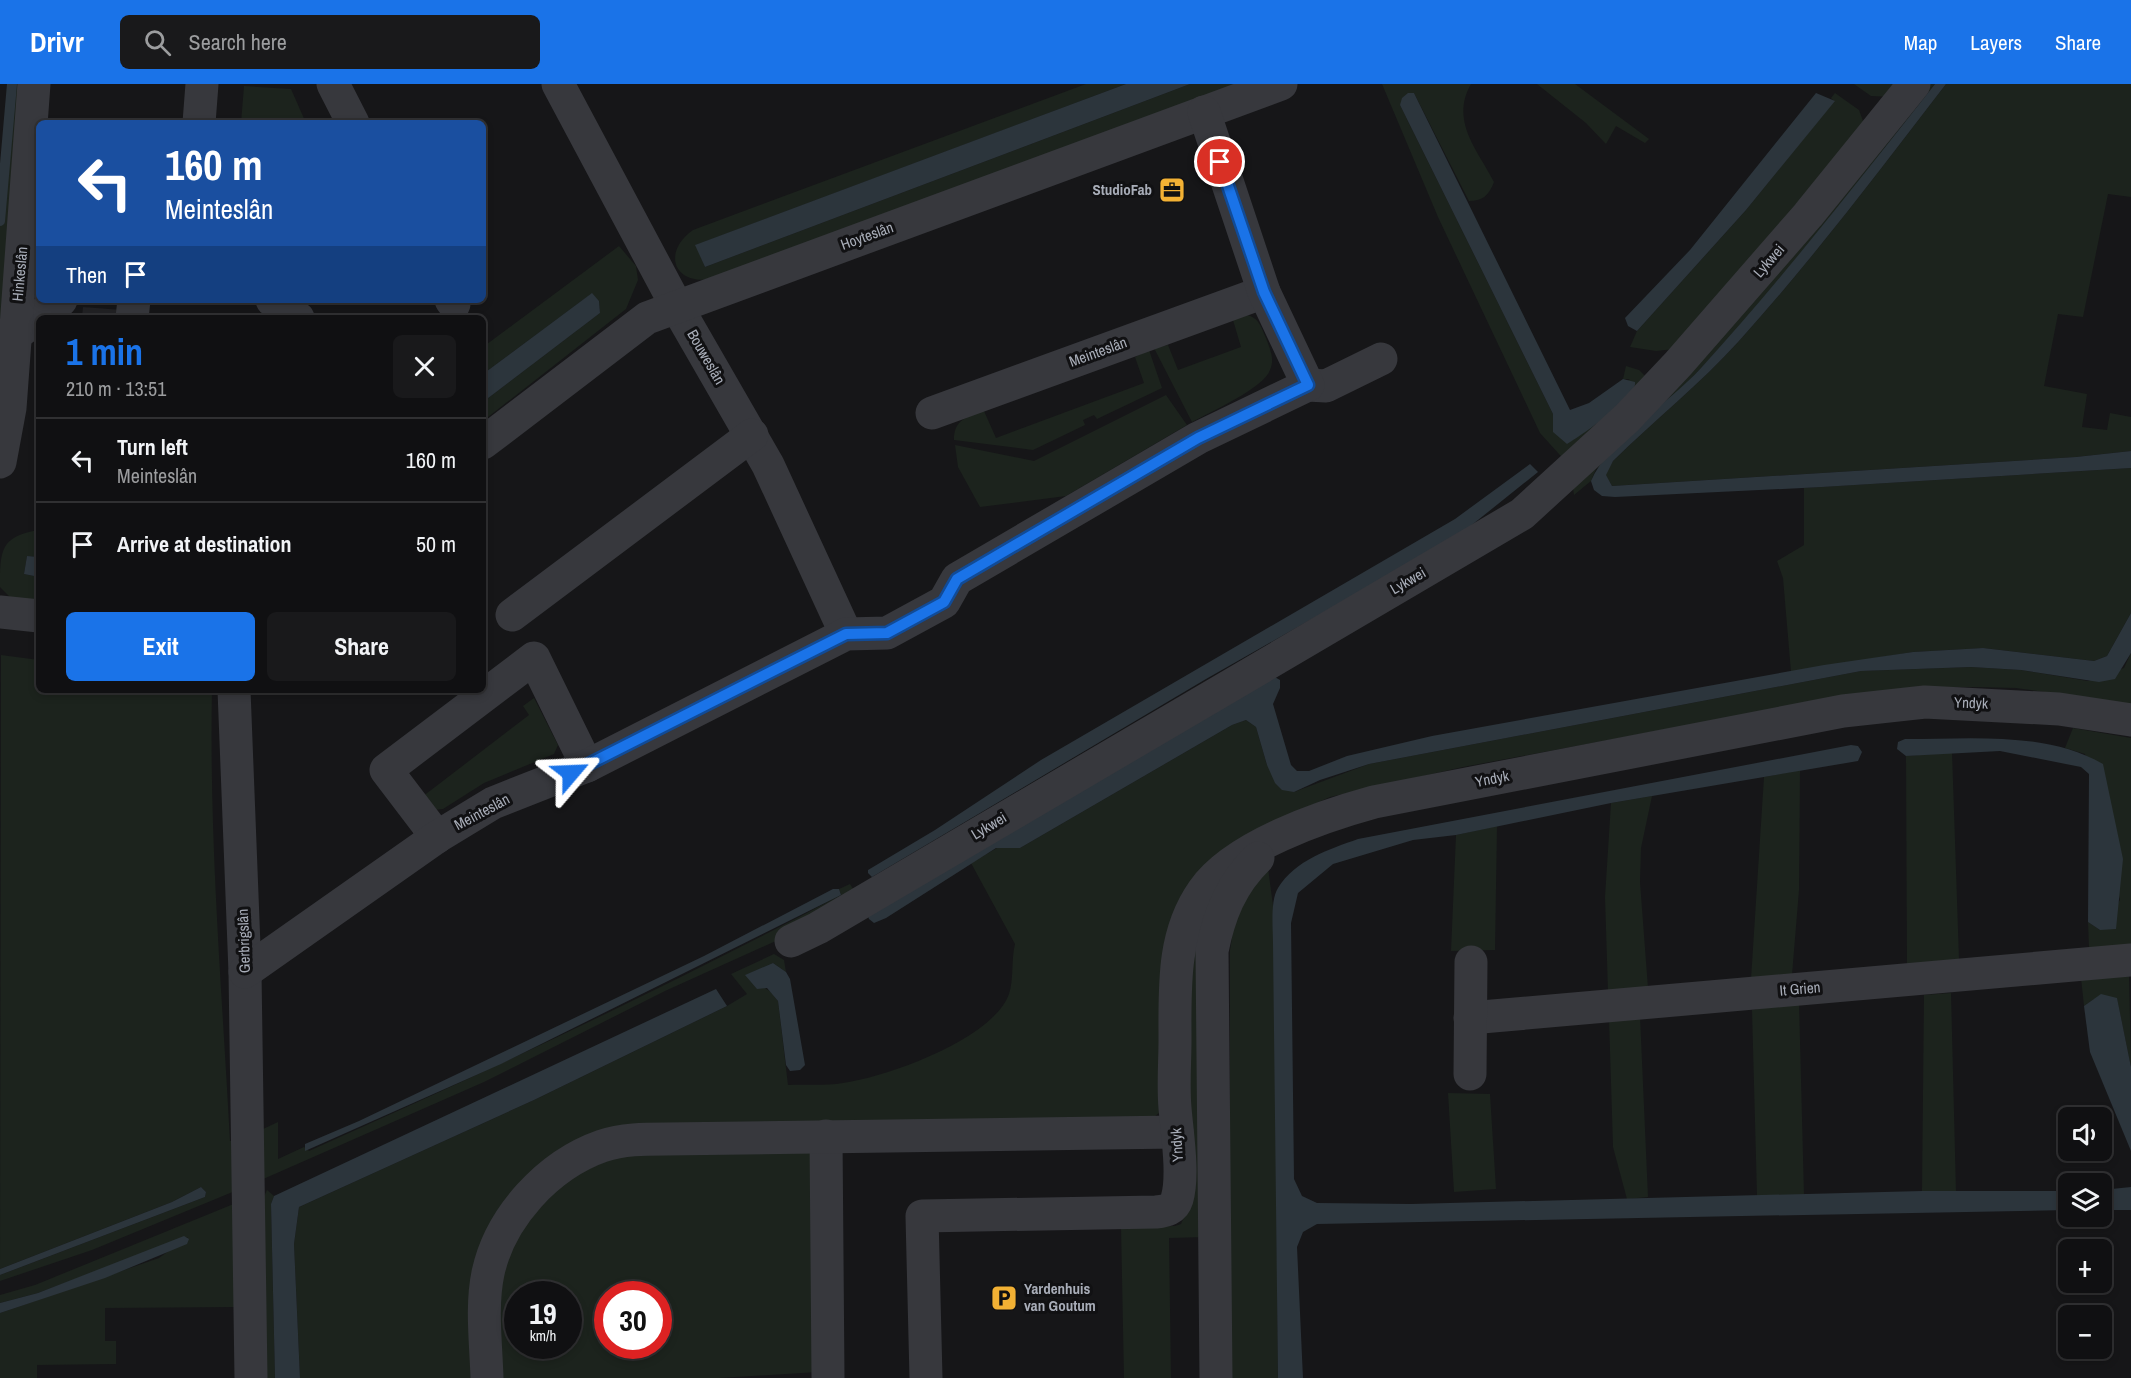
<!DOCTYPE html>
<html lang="en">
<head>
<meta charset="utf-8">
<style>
	body { margin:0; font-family:"Archivo Narrow",sans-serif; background:#19191b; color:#f1f3f6; height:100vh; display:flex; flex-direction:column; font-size:22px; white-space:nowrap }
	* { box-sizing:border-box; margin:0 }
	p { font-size:20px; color:#9c9d9f }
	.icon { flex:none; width:33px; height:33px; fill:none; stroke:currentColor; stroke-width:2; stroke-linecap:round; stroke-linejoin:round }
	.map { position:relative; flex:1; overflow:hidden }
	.panel { position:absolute; left:36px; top:231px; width:450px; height:378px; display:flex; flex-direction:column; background:#101012; border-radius:9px; box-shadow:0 3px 9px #0003,0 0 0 2px #303032 }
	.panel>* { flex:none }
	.guide { position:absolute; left:36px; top:36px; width:450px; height:183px; border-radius:9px; box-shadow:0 3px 9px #0003,0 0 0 2px #303032; background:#1a4fa0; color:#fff; overflow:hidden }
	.tools { position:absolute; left:2058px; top:1023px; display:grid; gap:12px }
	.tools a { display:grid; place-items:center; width:54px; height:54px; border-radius:9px; background:#101012; box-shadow:0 3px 9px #0003,0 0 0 2px #303032; font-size:30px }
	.speed { position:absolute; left:504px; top:1197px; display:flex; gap:12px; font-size:30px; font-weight:700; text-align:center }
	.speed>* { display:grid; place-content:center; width:78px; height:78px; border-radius:50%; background:#101012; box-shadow:0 3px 9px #0003,0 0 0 2px #303032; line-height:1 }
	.speed small { font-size:15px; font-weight:400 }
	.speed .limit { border:9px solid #d22; background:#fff; color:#111 }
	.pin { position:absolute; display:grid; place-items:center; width:51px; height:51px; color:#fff; margin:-26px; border:3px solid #fff; border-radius:50%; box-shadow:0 2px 6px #0007 }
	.me { position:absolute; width:66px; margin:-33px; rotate:64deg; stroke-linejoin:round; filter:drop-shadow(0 0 4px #0008) }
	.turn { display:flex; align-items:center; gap:21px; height:126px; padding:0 30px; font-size:27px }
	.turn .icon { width:78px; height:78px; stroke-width:2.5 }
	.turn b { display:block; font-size:42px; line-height:51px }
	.then { display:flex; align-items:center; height:57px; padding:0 30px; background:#0003; gap:12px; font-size:22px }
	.round { display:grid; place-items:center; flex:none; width:63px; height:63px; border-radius:9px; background:#19191b }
	.summary { display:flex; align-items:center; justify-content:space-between; height:102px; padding:0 30px }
	h1 { font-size:36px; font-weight:700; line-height:45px; color:#1a73e8 }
	.primary-button { display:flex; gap:12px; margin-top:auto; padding:12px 30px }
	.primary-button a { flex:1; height:69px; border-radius:9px; background:#1a73e8; color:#fff; font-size:24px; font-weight:700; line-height:69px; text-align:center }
	.primary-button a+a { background:#19191b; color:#f1f3f6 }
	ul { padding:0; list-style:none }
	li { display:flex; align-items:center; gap:18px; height:84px; padding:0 30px; border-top:2px solid #303032 }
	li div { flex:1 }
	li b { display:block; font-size:22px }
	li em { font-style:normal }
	header { display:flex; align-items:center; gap:36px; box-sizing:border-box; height:84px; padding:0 30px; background:#1a73e8; color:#fff }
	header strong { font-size:28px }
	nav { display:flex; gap:33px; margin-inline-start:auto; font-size:21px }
	.search { width:420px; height:54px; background:#19191b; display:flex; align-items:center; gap:15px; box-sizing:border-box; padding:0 21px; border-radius:9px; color:#9c9d9f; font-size:22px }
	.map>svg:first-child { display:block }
	.built { fill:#222225 }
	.green { fill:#1c231d; fill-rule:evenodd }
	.water { fill:#2c353c }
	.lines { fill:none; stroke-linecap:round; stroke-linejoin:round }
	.stream { stroke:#2c353c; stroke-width:10 }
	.minor { stroke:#37383d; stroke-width:33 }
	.route-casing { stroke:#114b97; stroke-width:15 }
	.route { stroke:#1a73e8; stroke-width:10 }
	.labels { text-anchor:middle; stroke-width:6; stroke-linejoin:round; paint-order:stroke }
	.poi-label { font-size:15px; font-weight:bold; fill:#a8adb8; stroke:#111113; text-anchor:end }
	.street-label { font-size:15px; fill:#a8adb8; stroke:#111113 }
</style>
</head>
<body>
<header>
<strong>Drivr</strong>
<div class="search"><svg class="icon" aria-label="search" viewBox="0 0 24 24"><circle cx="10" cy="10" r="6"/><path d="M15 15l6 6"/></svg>Search here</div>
<nav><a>Map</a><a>Layers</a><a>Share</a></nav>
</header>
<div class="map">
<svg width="2131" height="1294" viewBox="0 0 2131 1294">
	<rect width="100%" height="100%" fill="#161618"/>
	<path class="built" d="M83,223L122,226V234H82Z"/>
	<g class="green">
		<path d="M8,0H21L0,271V88Z"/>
		<path d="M1086,0H1126L696,161L705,183L1190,0H1241L712,195C673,201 662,168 693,146Z"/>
		<path d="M1382,0H1471C1450,37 1477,65 1494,98C1489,111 1483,117 1469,117L1414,9L1400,21L1553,330L1555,341L1630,295H1623L1626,282L1639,286L1647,294L1568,380L1540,349L1438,133Z"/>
		<path d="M1537,0H1575L1649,55L1645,59L1616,42L1606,60L1586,39Z"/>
		<path d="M1854,0H1905L1895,13L1871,12Z"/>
		<path d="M1923,0H1935C1853,103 1774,210 1682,304C1655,332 1625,358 1596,385L1591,397L1574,411L1573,404Z"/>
		<path d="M1946,0H2131V113L2108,110L2083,233L2058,230L2044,302L2087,310L2082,343L2107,346L2110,329L2131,333V367L2076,373L1612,402L1605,390L1613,377C1655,336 1700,300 1739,257C1813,175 1879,87 1946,0Z"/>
		<path d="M244,2L291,5L306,39H241Z"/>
		<path d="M1835,9L1859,26L1867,48L1674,265L1656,267L1630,263L1637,247L1746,126L1834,17L1831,14Z"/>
		<path d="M619,162L636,182L638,196L626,225L483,337V318L600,229L599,217L591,210L483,290V263Z"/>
		<path d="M1246,231C1259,233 1261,243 1266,254C1270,265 1275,275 1270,286C1264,304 1210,328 1192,338L1154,264L1168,261L1178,286L1241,263L1233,236Z"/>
		<path d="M1149,266L1162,304L1097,335L1094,331L1083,336L1085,341L1033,366L954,356C954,335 967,333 984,327L996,354L1144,299L1135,273Z"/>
		<path d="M1166,311L1187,341L1066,412L980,423L958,383L955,361L1034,377Z"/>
		<path d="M2131,384V529L2107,572L2094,577L1983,564L1913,568L1791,588L1783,494L1777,477L1804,461V404Z"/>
		<path d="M39,446V473L27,472L24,490L39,493V518L11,514L0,503C0,467 0,452 39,446Z"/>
		<path d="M2131,569V620L2016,604L1975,603H1924L1834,614L1463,683L1330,713L1272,739L1212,782L1160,1028L1154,1033L651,1044L518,1108L475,1294H300L294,1160L299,1123L534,1016L727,922L747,910L731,890L774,870L784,876L786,888L773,879L746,891L771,908L778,917L788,1001C806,1000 825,1002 843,999C887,993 993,955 1009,910C1014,895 1011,876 1015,860L971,779L997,764H1020L1232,641L1246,636L1256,643L1267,681L1294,708L1369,680L1861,587L1971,583L2021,586L2088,597L2124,584Z"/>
		<path d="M1,571L39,576V606H212C209,757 222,906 230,1057L237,1055L235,1107L92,1166L0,1197V1191L205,1113L206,1108L201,1103L172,1118L0,1185Z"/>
		<path d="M534,614L558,661L554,670L484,699L443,725L434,726L422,713L529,631L523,622Z"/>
		<path d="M2073,644L2131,654V862L2089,864L2088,838L2100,846L2120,816L2085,670L2065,664Z"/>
		<path d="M1952,668L1959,875L1907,881L1906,672Z"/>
		<path d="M1800,686L1799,806L1792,891L1751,895L1764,693Z"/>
		<path d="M1652,712L1641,764L1640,798L1648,904L1608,908L1605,813L1611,719Z"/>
		<path d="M1497,742L1495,866L1451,867L1456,751Z"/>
		<path d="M1268,784L1274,829L1278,1294H1230V866L1237,823Z"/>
		<path d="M850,800L858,813L778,856L665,907L484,998L261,1096L263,1045L278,1038V1075L304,1063L309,1067C489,987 667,903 841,811L839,805Z"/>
		<path d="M1199,830L1206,1153L1169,1154L1171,1294H1124L1121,1143L1175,1142L1181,1140L1187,1126L1184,942Z"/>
		<path d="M2129,890L2131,983L2117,915H2094L2084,922L2081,894Z"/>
		<path d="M1951,909L1956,1108L1922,1107L1924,911Z"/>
		<path d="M1799,918L1804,1111H1757L1752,926Z"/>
		<path d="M1640,932L1648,1113L1627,1115L1613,1063L1609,934Z"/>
		<path d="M1448,1009L1490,1010L1496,1105L1454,1108Z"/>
		<path d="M629,1067L811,1068L818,1288L719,1294H499L497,1217L512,1154L568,1094ZM518,1210H568V1262H518ZM608,1210H658V1262H608Z"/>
		<path d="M267,1106L274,1112L271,1120L275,1294H264L262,1117Z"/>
		<path d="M236,1119L238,1223L105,1224V1257H116V1280L37,1281V1294H0V1229L159,1174L188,1153L38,1209L0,1219V1211L35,1201Z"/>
	</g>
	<g class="water">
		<path d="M1126,0H1190L705,183L695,161Z"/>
		<path d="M1935,0H1946C1879,87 1813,175 1739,257C1700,300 1655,336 1613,377L1606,391L1612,402L2076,373L2131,367V384L1822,403L1615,413L1602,412L1594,406L1591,397C1608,357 1670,318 1701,284C1784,193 1859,96 1935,0Z"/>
		<path d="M1408,9H1414L1570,326L1589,319L1623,295L1635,298C1638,313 1580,352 1567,360L1553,348V330L1400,21L1402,14Z"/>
		<path d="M1816,9L1835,17L1746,126L1637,247L1628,242L1625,234L1690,166Z"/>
		<path d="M592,209L599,217L600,229L483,318V290Z"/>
		<path d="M1530,380L1538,388L1458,452L1206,595L872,793L868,789V786L935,746L1041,676L1455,435Z"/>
		<path d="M27,472L39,473V493L24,490Z"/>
		<path d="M2131,529V569L2115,595L2099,598L2021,586L1971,583L1861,587L1369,680L1320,696L1294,708L1282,706L1275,699L1267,681L1256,643L1246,636L1232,641L1020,764H996L886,834L874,839L869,835L868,832L1271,591L1280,596V604L1273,620L1291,681L1297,687H1309L1347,672L1432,652L1824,581L1913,568L1983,564L2094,577L2107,572Z"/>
		<path d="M1905,655C1970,655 2045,647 2103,680L2123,775L2116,845L2100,846L2088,838L2089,690L2081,683L2000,667L1906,672L1897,665L1898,658Z"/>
		<path d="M1851,661L1858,662L1862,668L1858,677L1611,719L1456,751L1413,756L1333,780L1298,809L1291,839L1294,1095L1302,1112L1317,1119L1411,1120L1922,1107H2068V1126L1317,1140L1303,1148L1297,1163L1303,1294H1278L1273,860C1273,844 1270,817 1278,804C1295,776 1330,765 1358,755Z"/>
		<path d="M833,805H839L841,811L501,980L305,1067V1060L359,1037L704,872Z"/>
		<path d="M773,879L786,888L790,895L805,981L800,986L790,987L786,981L778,917L767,904L757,905L745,891Z"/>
		<path d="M716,905L727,922L534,1016L299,1123L294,1160L300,1294H275L271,1120L274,1112Z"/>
		<path d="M2101,910L2117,914L2131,983V1067L2090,968L2084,922Z"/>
		<path d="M201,1103L206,1108L205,1113L0,1191V1185L172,1118Z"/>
		<path d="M2131,1103V1126H2102V1106Z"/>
		<path d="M184,1152L189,1155L187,1160L105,1194L0,1229V1219L38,1209Z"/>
	</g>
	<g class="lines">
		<path class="stream" d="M0,137L12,0"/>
		<g class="minor">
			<path d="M333,0L353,39"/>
			<path d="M558,0L677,223L768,381L846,550"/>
			<path d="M199,39L202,0"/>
			<path d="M272,216L298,234"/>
			<path d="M451,216L454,220"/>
			<path d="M132,234L134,216"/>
			<path d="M15,251L61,216"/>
			<path d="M1308,301L1326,302L1381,275"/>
			<path d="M932,329L1264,208"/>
			<path d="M483,359L647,234L1281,0"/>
			<path d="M0,378L10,324L34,0"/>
			<path d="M0,528L39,532"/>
			<path d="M512,531L752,351"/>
			<path d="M234,606L245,888L251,1294"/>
			<path d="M437,753L386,686L534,574L587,682"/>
			<path d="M791,857L818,844L1522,430L1627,334L1678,280L1808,131L1914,0"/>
			<path d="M245,888L437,753L493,719L587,682L846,550L887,549L944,518L957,495L1198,354L1308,301L1264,208L1204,28"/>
			<path d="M1470,934L2131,876"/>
			<path d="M1470,990L1471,878"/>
			<path d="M826,1052L828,1294"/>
			<path d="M487,1294C486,1260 481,1222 488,1189C500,1133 548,1081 602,1062C623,1055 644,1055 666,1055L1177,1048"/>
			<path d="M926,1294L922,1132L1156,1128C1166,1127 1174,1125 1177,1115C1184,1091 1177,1049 1175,1024C1173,1002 1175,978 1175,956C1175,904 1172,851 1203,807C1234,762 1323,732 1374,718L1843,627L1925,618L2059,625L2131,636"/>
			<path d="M1216,1294L1212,867C1219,831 1231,800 1258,774"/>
		</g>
	</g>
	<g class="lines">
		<defs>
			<path id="route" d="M571,689L846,550L887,549L944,518L957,495L1198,354L1308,301L1264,208L1220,78"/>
		</defs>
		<use href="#route" class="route-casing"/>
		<use href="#route" class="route"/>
	</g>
	<defs>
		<symbol id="office-square" viewBox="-11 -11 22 22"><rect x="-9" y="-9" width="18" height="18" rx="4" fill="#f2b134" stroke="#111113"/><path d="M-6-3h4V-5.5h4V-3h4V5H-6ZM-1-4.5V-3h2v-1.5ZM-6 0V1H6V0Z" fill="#111"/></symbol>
		<symbol id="parking-square" viewBox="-11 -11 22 22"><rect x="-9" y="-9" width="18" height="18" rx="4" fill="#f2b134" stroke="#111113"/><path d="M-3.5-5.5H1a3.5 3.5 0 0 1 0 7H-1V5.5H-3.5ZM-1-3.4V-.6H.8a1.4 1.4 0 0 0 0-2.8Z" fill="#111"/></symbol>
	</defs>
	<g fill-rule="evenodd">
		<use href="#office-square" x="1157" y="91" width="30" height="30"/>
		<use href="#parking-square" x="989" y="1199" width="30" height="30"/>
	</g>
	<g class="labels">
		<g class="poi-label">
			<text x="1152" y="111">StudioFab</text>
			<text x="1024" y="1210" text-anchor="start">Yardenhuis<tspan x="1024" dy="17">van Goutum</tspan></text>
		</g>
		<g class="street-label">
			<text transform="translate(867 152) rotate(-20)" y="5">Hoyteslân</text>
			<text transform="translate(1769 177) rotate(-49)" y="5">Lykwei</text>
			<text transform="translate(20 190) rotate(-85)" y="5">Hinkeslân</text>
			<text transform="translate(1098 268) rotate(-20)" y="5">Meinteslân</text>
			<text transform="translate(706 273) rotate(60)" y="5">Bouweslân</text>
			<text transform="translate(1408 497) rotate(-30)" y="5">Lykwei</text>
			<text transform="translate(1971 619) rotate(2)" y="5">Yndyk</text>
			<text transform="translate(1492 695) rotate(-11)" y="5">Yndyk</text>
			<text transform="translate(482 728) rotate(-28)" y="5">Meinteslân</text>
			<text transform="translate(989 742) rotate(-31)" y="5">Lykwei</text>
			<text transform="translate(244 857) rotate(-92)" y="5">Gerbrigslân</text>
			<text transform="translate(1800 905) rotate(-5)" y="5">It Grien</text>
			<text transform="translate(1177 1061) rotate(-93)" y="5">Yndyk</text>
		</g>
	</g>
</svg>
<div class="tools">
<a><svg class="icon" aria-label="sound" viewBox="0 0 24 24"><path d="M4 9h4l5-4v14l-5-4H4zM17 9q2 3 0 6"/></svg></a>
<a><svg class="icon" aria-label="layers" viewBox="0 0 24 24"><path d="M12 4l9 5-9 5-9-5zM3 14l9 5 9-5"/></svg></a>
<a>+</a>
<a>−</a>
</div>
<div class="speed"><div>19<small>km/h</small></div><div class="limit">30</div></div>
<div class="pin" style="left:1220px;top:78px;background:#d93025"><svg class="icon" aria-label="arrive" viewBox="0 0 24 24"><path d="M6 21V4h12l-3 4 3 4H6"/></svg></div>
<svg class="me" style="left:571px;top:689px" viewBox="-20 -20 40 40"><path d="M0-17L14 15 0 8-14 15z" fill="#1a73e8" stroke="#fff" stroke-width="4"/></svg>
<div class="guide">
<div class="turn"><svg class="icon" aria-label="left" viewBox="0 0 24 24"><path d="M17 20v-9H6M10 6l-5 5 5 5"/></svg><div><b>160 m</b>Meinteslân</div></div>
<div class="then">Then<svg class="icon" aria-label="arrive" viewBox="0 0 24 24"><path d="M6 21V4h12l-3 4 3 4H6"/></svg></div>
</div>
<section class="panel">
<div class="summary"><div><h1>1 min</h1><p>210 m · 13:51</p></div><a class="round"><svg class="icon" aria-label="close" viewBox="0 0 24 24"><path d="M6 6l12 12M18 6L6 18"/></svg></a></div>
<ul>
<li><svg class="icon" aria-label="left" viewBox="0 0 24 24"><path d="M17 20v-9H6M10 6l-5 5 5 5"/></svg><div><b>Turn left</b><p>Meinteslân</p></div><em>160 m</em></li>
<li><svg class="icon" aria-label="arrive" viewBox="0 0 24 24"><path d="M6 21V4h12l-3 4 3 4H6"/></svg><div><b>Arrive at destination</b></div><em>50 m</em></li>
</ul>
<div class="primary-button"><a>Exit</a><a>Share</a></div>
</section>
</div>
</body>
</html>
